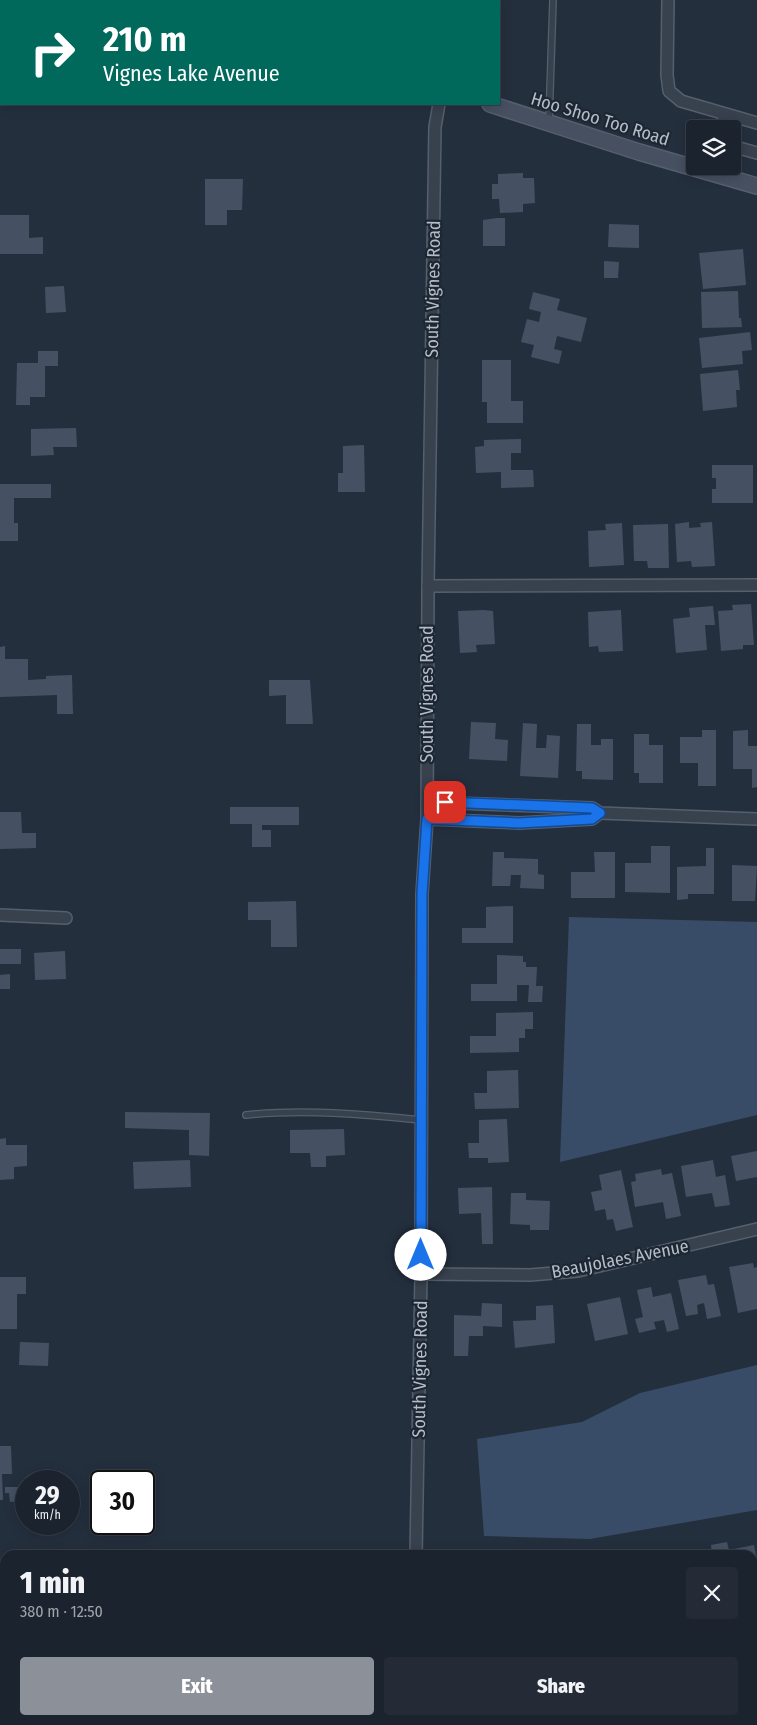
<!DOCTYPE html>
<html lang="en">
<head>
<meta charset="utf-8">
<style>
	body { margin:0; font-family:"Fira Sans Condensed",sans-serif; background:#242b36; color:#f1f3f6; height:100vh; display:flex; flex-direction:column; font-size:19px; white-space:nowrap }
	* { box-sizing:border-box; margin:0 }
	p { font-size:16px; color:#a0a4aa }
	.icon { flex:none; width:28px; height:28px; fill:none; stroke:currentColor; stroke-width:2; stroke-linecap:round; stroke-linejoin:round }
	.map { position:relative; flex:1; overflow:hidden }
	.side { position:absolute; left:0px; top:1550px; width:758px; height:175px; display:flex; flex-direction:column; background:#1b232e; border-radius:15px 15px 0 0; box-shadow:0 2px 12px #0003,0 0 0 1px #39404a }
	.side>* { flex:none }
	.guide { position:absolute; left:0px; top:0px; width:500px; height:105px; box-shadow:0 2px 12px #0003,0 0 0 1px #39404a; background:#00695c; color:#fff; overflow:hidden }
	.buttons { position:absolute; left:686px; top:120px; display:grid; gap:10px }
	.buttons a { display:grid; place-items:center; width:55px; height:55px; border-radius:5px; background:#1b232e; box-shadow:0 2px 12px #0003,0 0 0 1px #39404a; font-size:25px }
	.speed { position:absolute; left:15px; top:1470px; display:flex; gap:10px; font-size:25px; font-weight:700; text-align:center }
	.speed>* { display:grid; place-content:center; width:65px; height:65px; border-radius:50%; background:#1b232e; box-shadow:0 2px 12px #0003,0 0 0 1px #39404a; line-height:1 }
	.speed small { font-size:12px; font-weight:400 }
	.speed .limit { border:2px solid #111; border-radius:8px; background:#fff; color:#111 }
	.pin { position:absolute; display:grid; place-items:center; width:42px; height:42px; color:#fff; margin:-21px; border-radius:10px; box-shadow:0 2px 8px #0006 }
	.me { position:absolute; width:55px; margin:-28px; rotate:0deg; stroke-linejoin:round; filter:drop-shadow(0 0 4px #0008) }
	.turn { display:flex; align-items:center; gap:18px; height:105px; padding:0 20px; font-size:22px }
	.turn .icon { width:65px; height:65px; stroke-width:2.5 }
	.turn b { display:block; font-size:35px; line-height:42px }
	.round { display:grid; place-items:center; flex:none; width:52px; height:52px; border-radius:5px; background:#242b36 }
	.overview { display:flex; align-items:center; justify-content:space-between; height:85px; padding:0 20px }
	h1 { font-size:30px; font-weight:800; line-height:38px }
	.action { display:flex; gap:10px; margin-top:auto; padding:10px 20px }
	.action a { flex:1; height:58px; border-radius:5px; background:#8c9099; color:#fff; font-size:20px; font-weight:800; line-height:58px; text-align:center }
	.action a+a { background:#242b36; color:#f1f3f6 }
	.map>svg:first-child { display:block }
	.water { fill:#394c67 }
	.building { fill:#455162 }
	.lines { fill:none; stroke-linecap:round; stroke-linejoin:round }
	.lane-casing { stroke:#565f6c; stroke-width:8 }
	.street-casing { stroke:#565f6c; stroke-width:14 }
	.secondary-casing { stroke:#565f6c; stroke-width:18 }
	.lane { stroke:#38414e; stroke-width:5.5 }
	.street { stroke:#38414e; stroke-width:11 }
	.secondary { stroke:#465061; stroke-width:15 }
	.route-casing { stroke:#114b97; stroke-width:12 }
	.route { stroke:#1a73e8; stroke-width:9 }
	.labels { text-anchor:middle; stroke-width:4.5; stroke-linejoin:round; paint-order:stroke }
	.street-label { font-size:18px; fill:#b4bcc9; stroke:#1d2633 }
</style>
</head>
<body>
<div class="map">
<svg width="757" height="1725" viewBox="0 0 757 1725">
	<rect width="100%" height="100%" fill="#242f3e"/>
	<g class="water">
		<path d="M569,917L757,922V1115L560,1162Z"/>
		<path d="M757,1365V1510L590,1539L484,1536L477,1439L582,1422L640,1393Z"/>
	</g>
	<g class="building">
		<path d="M523,173V178H534L535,203L523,204V212L500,213L499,199H492V184H498V174Z"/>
		<path d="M205,179H243L242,210H227V225H205Z"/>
		<path d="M0,215H29V238L43,237V254H0Z"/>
		<path d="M497,218H505V246H483V220Z"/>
		<path d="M609,224L639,225V248L608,247Z"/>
		<path d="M743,249L746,285L703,289L699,253Z"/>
		<path d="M604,261L619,262L618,278H604Z"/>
		<path d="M64,286L66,312L46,313L45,287Z"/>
		<path d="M738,291L739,318H741L742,327L702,328L701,292Z"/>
		<path d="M533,292L560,299L557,310L587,318L581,342L557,336L554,349L562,351L559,364L531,357L534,345L521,342L527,319L539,322L541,312L529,309Z"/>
		<path d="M750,332L752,350L742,351L743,364L702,368L699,338Z"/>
		<path d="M38,351H58V366H45V397H30V405H16L17,363H38Z"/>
		<path d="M482,360H511V401H523V423H487V402H482Z"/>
		<path d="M738,370L740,390H736L737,407L703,411L700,374Z"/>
		<path d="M76,428L77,447H53L54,455L31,456V429Z"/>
		<path d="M521,439V453H511V470H533L534,487L501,488V472L476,473L475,447L484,446V440Z"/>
		<path d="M364,445L365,492H338V473H343V446Z"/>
		<path d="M712,465H753V503H712V489H716V478H712Z"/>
		<path d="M0,484H51V498H14V523H18V541H0Z"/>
		<path d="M689,522V528L701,527L700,523L712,522L715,566L692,567L691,561L677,562L675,524Z"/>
		<path d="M622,523L624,565L589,567L588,531L606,530L605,524Z"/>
		<path d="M668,524L669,568H648L647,561H634L633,525Z"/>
		<path d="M751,604L754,645H743V649L721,651L718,611L733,610L732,605Z"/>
		<path d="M713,606L715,625H705L707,650L676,653L673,619L690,617L689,608Z"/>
		<path d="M484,610L493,611L495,644L476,645L477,652L460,653L458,611Z"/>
		<path d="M621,610L623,651L599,652L598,646L589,647L588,612Z"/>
		<path d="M5,646V659H28V680L46,679V676L72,675L73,714H57V695L0,697V647Z"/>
		<path d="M269,680H310L313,724H286V695L269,696Z"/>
		<path d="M471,722L496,723L495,739L508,740L507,761L469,759Z"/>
		<path d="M523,723L537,724L536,748H546L547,735L560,736L558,778L520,776Z"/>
		<path d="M577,724H591V745H601V739H613V780L582,779V771H576Z"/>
		<path d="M702,730H716V786H698V763H680V737H702Z"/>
		<path d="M748,730V746H757V787L752,788V769H733V731Z"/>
		<path d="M634,734H649V745H663V783H639V773H634Z"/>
		<path d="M230,807H299V825H262V830H271V847H252V824H230Z"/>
		<path d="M0,812H21L22,833H36V848L0,849Z"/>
		<path d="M651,846H670V893L625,892V863H651Z"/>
		<path d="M706,848H714V894H688V899L677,900V867L706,866Z"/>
		<path d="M493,852H504V858L538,859V874L544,875V889L520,888L521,875H511L510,886H492Z"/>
		<path d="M594,852H615V898H571V872H595Z"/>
		<path d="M732,865L757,866L755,901H732Z"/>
		<path d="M296,901L297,947H271V920H248V902Z"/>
		<path d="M513,906V943H462V928H486V907Z"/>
		<rect x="0" y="949" width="21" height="15"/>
		<path d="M65,951L66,979L35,980L34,953Z"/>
		<path d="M497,955L523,956V962H526V967H537L536,986H543L542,1002H528L529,985H517V1001H471V984H497Z"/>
		<path d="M10,974V989H0V975Z"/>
		<path d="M533,1012V1029H525V1038H519V1052L470,1053V1036H496V1013Z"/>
		<path d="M518,1070L519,1108L475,1109L474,1093H487V1071Z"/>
		<path d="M125,1112L210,1113L209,1156L189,1155V1130L125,1128Z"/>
		<path d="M507,1119L509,1162L488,1163V1158H469L468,1143H479V1120Z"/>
		<path d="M344,1129L345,1155L326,1156V1167H311L310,1153H290V1130Z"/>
		<path d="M6,1138V1145H27V1166L14,1167V1179L0,1180V1139Z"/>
		<path d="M757,1151V1177L736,1181L731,1156Z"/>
		<path d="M190,1160L191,1187L134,1189L133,1162Z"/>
		<path d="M713,1160L716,1177L725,1175L730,1205L715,1207L712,1193L686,1197L681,1166Z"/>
		<path d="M661,1169L662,1175L672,1173L681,1216L666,1219L663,1202L635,1207L631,1182L636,1181L635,1174Z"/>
		<path d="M621,1170L633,1227L616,1231L613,1219L607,1220L605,1209L595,1211L591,1192L602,1190L599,1175Z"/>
		<path d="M492,1187L493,1244H482L481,1213L459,1214L458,1188Z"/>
		<path d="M511,1193H526V1200L550,1201L549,1230H530V1225L510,1224Z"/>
		<path d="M753,1263L754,1268L757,1267V1309L738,1313L729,1267Z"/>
		<path d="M706,1275L708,1285L714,1284L721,1316L707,1319L704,1303L697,1305L698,1314L686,1316L678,1280Z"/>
		<path d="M0,1277H26V1294H17V1329H0Z"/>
		<path d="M651,1287L653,1297L671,1293L679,1329L667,1332L664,1320L654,1322L656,1329L639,1333L635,1319L643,1317L637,1290Z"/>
		<path d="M620,1297L628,1334L595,1341L587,1304Z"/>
		<path d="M482,1303L502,1304V1327L483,1326V1336H469L468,1356H454V1315L481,1316Z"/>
		<path d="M553,1305L555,1343L515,1348L513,1321L536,1320V1306Z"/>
		<path d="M20,1342L49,1343L48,1366L19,1365Z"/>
		<path d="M0,1446H11L12,1474H2L3,1500H0Z"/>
		<path d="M5,1487H26V1501L10,1502L9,1493H5Z"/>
		<path d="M727,1542L729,1550L754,1545L757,1560V1601L752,1602V1555H712L711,1545Z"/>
		<path d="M752,1663L757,1682V1688L754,1689L757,1710L752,1711Z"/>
		<path d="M3,1699L5,1720H13L15,1725H0V1701Z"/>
		<rect x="469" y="1720" width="36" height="5"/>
		<path d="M536,1720H549L550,1725H537Z"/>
		<path d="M588,1720H604V1725H589Z"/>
		<path d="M621,1720H654L655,1725H621Z"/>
		<path d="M676,1720H708V1721L698,1723V1725H677Z"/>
		<path d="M721,1720H739V1721L734,1722L735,1725H722Z"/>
	</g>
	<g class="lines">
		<defs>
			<g id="lane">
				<path d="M407,1L408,0"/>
				<path d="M549,121L553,0"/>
				<path d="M246,1115C304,1109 363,1114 421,1120"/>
			</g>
			<g id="street">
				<path d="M668,0L667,75L669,91L681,101L757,123"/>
				<path d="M721,129L725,115"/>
				<path d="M732,146L757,153"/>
				<path d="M428,586L757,585"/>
				<path d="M427,802L592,808L600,813L757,819"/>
				<path d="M427,819L519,823L592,819L600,813"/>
				<path d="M0,915L66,918"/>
				<path d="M421,1274L530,1275L578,1271L757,1229"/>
				<path d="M416,1555L421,1274L422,894L427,819L428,586L435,127L439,104"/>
				<path d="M752,1632L757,1631"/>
				<path d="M412,1725L413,1720"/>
			</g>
			<g id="secondary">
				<path d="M186,0L190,1"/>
				<path d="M490,104L639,152L757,186"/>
			</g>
		</defs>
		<use href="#lane" class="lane-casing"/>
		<use href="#street" class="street-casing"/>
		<use href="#secondary" class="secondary-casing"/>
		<use href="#lane" class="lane"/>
		<use href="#street" class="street"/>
		<use href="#secondary" class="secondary"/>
	</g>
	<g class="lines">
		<defs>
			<path id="route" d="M421,1255L422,894L427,819L519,823L592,819L600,813L592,808L445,802"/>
		</defs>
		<use href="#route" class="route-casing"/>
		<use href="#route" class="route"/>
	</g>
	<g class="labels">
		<g class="street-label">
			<text transform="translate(600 119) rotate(17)" y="6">Hoo Shoo Too Road</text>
			<text transform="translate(433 289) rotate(-89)" y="6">South Vignes Road</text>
			<text transform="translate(427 694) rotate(-90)" y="6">South Vignes Road</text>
			<text transform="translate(620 1259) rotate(-11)" y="6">Beaujolaes Avenue</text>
			<text transform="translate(420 1369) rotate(-89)" y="6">South Vignes Road</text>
		</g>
	</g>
</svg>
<div class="buttons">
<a><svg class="icon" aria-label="layers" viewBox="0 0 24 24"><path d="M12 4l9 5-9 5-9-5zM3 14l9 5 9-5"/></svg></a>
</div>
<div class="speed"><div>29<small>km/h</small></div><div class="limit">30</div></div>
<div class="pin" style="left:445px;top:802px;background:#d93025"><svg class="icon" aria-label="arrive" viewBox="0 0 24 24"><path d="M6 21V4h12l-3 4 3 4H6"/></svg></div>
<svg class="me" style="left:421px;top:1255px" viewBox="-20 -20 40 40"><circle r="19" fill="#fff"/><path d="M0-13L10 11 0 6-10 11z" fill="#1a73e8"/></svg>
<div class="guide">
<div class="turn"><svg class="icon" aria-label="right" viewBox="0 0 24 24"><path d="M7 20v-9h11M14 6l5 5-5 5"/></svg><div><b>210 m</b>Vignes Lake Avenue</div></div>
</div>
<section class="side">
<div class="overview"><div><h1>1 min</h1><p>380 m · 12:50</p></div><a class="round"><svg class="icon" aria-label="close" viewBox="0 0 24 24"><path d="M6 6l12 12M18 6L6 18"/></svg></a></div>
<div class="action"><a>Exit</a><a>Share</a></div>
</section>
</div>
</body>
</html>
